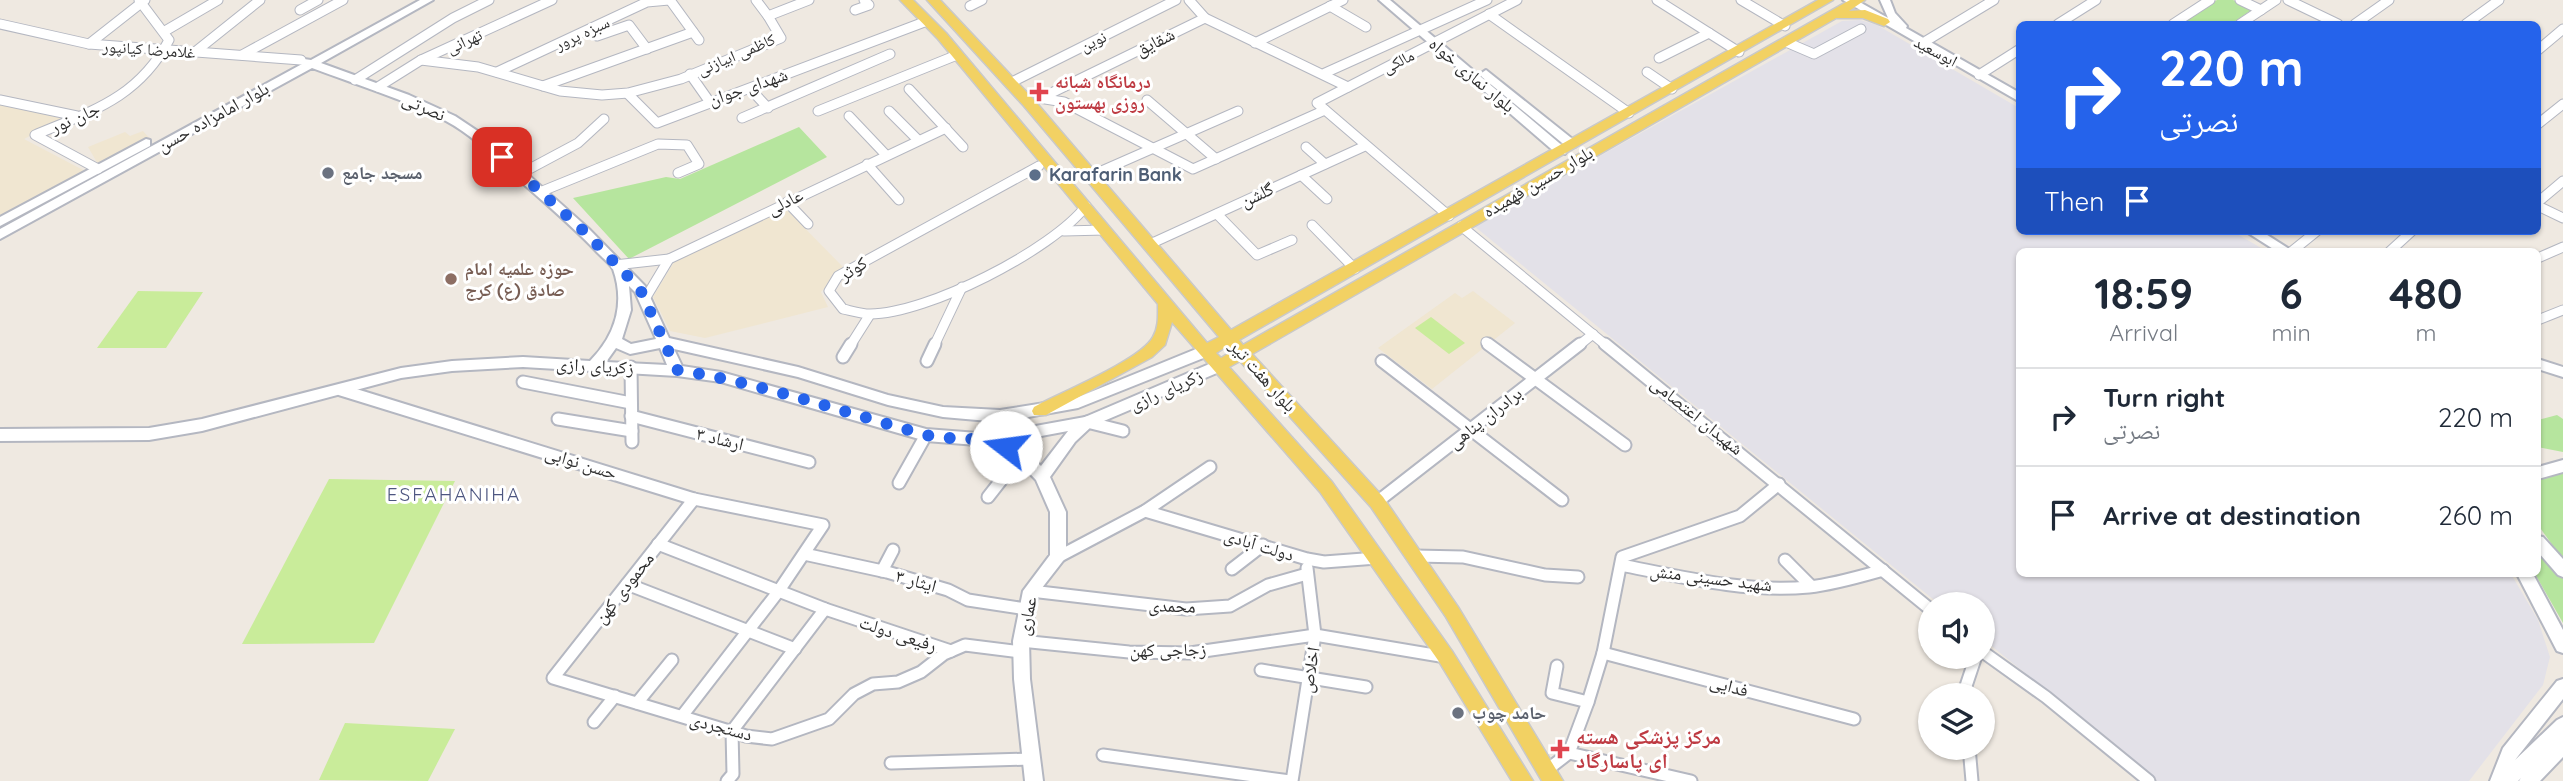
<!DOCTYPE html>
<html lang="en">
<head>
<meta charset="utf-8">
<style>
	body { margin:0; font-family:Quicksand,"Noto Naskh Arabic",sans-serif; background:#f6f6f7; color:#1f2937; height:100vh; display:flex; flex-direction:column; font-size:26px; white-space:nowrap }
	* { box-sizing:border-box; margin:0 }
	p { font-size:23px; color:#747a83 }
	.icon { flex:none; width:38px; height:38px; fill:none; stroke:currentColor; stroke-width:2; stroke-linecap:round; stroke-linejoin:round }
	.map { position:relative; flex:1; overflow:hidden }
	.side { position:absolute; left:2016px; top:248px; width:525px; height:329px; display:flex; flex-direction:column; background:#fff; border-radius:10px; box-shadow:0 2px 5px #0004 }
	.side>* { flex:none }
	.hud { position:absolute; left:2016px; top:21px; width:525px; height:214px; border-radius:10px; box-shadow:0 2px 5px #0004; background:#2563eb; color:#fff; overflow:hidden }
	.tools { position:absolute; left:1918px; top:592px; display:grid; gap:14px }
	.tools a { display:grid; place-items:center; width:77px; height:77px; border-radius:50%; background:#fff; box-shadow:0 2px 5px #0004; font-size:35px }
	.pin { position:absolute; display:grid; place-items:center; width:60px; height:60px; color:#fff; margin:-30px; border-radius:14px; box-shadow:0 4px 10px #0006 }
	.me { position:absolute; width:77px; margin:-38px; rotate:285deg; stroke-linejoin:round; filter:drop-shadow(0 0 5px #0008) }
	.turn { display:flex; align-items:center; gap:24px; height:147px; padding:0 28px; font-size:32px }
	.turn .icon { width:91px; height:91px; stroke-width:2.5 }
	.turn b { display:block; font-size:49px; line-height:60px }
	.then { display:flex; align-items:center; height:66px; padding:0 28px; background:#0003; gap:14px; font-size:26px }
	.eta { display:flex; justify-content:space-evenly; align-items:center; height:119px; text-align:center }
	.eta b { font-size:42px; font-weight:800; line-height:49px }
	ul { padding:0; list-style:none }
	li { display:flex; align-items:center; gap:21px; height:98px; padding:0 28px; border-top:2px solid #e0e1e3 }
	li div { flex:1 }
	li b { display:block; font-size:26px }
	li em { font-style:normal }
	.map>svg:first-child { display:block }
	.industrial { fill:#e3e1e8 }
	.education { fill:#f0e6d1 }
	.green { fill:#b6e59e }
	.pitch { fill:#c9ec9a }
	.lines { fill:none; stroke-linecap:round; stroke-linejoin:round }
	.street-far1-casing { stroke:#b4b7c1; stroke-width:11 }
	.street-casing { stroke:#b4b7c1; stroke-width:15 }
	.secondary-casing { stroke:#b4b7c1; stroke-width:4 }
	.primary-casing { stroke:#c9c9c9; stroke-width:3 }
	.street-far1 { stroke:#fff; stroke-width:9 }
	.street { stroke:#fff; stroke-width:11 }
	.secondary { fill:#fff; fill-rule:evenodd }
	.primary { fill:#f2d163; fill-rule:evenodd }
	.route { stroke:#2563eb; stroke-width:12; stroke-dasharray:0 21.6 }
	.health-dot { fill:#e0444e; stroke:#fff; stroke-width:2.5 }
	.worship-dot { fill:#6b7280; stroke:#fff; stroke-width:2.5 }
	.service-dot { fill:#5c6f8a; stroke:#fff; stroke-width:2.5 }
	.education-dot { fill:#8d6e63; stroke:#fff; stroke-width:2.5 }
	.labels { text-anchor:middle; stroke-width:6; stroke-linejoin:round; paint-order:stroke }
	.far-street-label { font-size:16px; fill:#2e2e2e; stroke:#fff }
	.street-label { font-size:18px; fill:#2e2e2e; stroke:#fff }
	.health-label { font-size:18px; font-weight:bold; fill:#be3a42; stroke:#fff; text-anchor:start }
	.worship-label { font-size:18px; font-weight:bold; fill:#5b616d; stroke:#fff; text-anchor:start }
	.service-label { font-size:18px; font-weight:bold; fill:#4e5e75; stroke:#fff; text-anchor:start }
	.education-label { font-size:18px; font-weight:bold; fill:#785e54; stroke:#fff; text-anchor:start }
	.neighbourhood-label { font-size:19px; letter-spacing:2px; fill:#4d5680; stroke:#fff }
	.near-health-label { font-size:21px; font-weight:bold; fill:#be3a42; stroke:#fff; text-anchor:start }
</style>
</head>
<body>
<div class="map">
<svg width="2563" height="781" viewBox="0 0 2563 781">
	<rect width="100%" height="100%" fill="#efe9e1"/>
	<path class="industrial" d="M1860,20L1877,25L2019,108L2020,231H2232L2268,252H2020V574H2511L2538,620L2550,657L2543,685L2469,781H2157L1983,639V604H1939L1474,226L1842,21Z"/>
	<g class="education">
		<path d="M0,103L64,118L24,139L85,171L0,217Z"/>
		<path d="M143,131L150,139L98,164L88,147L125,132L130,136Z"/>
		<path d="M784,207L843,267L821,292L828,307L705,338L670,331L653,297L674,262Z"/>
		<path d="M1473,291L1515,323L1432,389L1378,348L1455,293L1462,298Z"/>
	</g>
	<g class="green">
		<path d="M2217,0H2233L2253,9L2231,24H2181Z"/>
		<path d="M799,127L827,157L629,259L573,198L666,177L680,179Z"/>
		<path d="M2557,415L2563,419V452L2538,447V420Z"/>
		<path d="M2563,473V560L2538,525V484L2542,479Z"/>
		<path d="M2538,553L2563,579V623L2535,574Z"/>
	</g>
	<g class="pitch">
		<path d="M138,291L203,292L166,348H97Z"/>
		<path d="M1431,317L1465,343L1449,354L1415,328Z"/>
		<path d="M329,479L455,481L374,643L242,644Z"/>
		<path d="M345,723L455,729L428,781L319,780Z"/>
	</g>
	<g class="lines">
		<defs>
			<g id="street-far1">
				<path d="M670,0L699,40"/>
				<path d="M756,0L768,16"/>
				<path d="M1189,0L1205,18L1348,87"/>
				<path d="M1657,0L1739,52"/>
				<path d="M1741,0L1785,26"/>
				<path d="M2240,0L2261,10"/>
				<path d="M2288,0L2338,24"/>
				<path d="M970,6L982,0"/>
				<path d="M1330,6L1366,27"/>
				<path d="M300,10L318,0"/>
				<path d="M855,10L869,5L864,0"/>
				<path d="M1489,14L1629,113"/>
				<path d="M0,24L89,44L301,60"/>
				<path d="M2058,24L2096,0"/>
				<path d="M2173,24L2210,0"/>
				<path d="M2240,24L2276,0"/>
				<path d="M2355,24L2389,0"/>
				<path d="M2466,24L2499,0"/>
				<path d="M165,31L218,0"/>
				<path d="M597,36L629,25L647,49"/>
				<path d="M1926,41L1994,0"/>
				<path d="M1786,42L1814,54L1861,29"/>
				<path d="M1255,43L1343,0"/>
				<path d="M89,44L145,0"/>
				<path d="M2538,50L2563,29"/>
				<path d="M195,52L260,0"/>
				<path d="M242,55L343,0"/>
				<path d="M1659,58L1709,33"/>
				<path d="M421,60L478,67L560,91L602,95L628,93L681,79L781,38L768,16L809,0"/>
				<path d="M497,72L647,2L669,0"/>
				<path d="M1647,72L1672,89"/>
				<path d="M1325,73L1487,0"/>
				<path d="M690,74L709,101"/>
				<path d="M1979,75L2020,49"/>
				<path d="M355,80L453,18L489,0"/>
				<path d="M1010,83L1176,0"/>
				<path d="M543,86L693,32"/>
				<path d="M378,87L421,60L552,0"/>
				<path d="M909,89L963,147"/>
				<path d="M628,94L657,123L927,21"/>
				<path d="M755,94L768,108"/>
				<path d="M1039,98L1064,102L1193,169L1325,110"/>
				<path d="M1041,98L1205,18"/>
				<path d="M0,100L77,116"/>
				<path d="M1147,100L1216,159"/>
				<path d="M818,111L957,55"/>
				<path d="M889,111L918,140"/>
				<path d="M849,116L886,155"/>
				<path d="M742,118L890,54"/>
				<path d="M2538,124L2563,104"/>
				<path d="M1306,147L1325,164"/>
				<path d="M867,164L899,200"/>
				<path d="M1039,166L838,276L829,291L843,309C852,311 862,314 870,314C927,314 1052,250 1086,206"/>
				<path d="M98,169L35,135C92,111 138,98 169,40L139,0"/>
				<path d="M520,174L578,143L604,119"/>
				<path d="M1301,175L1327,199"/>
				<path d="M1090,176L1238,111"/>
				<path d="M540,192L658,144L687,145L699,164L678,173"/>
				<path d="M787,202L808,224"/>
				<path d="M2538,202L2563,181"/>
				<path d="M2538,206L2563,218"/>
				<path d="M1217,214L1257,255L1292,240"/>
				<path d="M1449,216L1317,103L1517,0"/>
				<path d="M1312,225L1355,269"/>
				<path d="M1461,226L1607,346"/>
				<path d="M1064,231L1105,230"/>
				<path d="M1148,245L1365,146"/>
				<path d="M2291,252L2317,231"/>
				<path d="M2389,252L2412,231"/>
				<path d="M2538,258L2563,247"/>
				<path d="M615,265L669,259"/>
				<path d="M645,299L669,259L946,128"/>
				<path d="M2538,320L2563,310"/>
				<path d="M1486,342L1491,346"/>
				<path d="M850,346L869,316"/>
				<path d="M934,346L962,287"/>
				<path d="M1578,346L1593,334"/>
			</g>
			<g id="street">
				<path d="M1488,344L1625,445"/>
				<path d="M1605,344L1930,609"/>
				<path d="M843,357L851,344"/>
				<path d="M927,361L935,344"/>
				<path d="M1382,361L1562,500"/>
				<path d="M631,367L632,442"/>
				<path d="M523,382L631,403"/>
				<path d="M341,390L694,499L823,525L778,592L682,716"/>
				<path d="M631,416L809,462"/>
				<path d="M558,419L632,431"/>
				<path d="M1087,422L1123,431"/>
				<path d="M899,483L926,435"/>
				<path d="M988,497L1021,455"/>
				<path d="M694,499L553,678L746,736L772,739L829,719L854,694L873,684L898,682L921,672L944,654L965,645L1021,652"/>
				<path d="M1377,502L1580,344"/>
				<path d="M1145,511L1307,559L1324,562L1377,558"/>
				<path d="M658,544L825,609L951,651"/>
				<path d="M804,554L887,572L948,590L968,600L1026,609"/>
				<path d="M1415,556L1463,557L1545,575L1578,577"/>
				<path d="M1058,557L1145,511L1210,467"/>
				<path d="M1785,560L1810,585"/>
				<path d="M1621,565C1682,577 1746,593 1809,587C1835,584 1858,577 1883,570"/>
				<path d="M1232,569L1263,545"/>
				<path d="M882,571L893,550"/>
				<path d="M627,584L795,649"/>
				<path d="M1031,591L1186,609L1230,606L1268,585L1307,574"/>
				<path d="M1021,641L1129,652L1190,653L1315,635L1446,657"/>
				<path d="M1983,652L2046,697L2149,781"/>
				<path d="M1603,653L1854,719"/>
				<path d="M1557,666L1552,693L1588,702"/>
				<path d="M1261,670L1366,687"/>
				<path d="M1963,695L1976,656"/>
				<path d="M637,703L672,660"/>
				<path d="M594,722L615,696"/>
				<path d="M1969,747L1972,781"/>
				<path d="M1569,753L1691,781"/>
				<path d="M1103,755L1290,781"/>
				<path d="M891,763L1030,759"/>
				<path d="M1547,770L1569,753L1588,702L1603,653L1622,557L1740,516L1779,484"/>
				<path d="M727,781L733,774L732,731L825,609"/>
				<path d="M1292,781L1315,635L1307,568"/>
			</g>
			<g id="secondary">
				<path d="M420,0H433L321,63L409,95L455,116L485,136L589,229L645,286L669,338L798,367L888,395L943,407L1000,410L1076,398L1201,347L1206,346L1213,351L1211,355L1078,408L1000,422L943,417L888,405L798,377L674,349L682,366L721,372L926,429L991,434L1085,417L1214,362H1224L1226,366L1224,370L1092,426L1075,442L1050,477L1066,512V557L1038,593L1029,641L1030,679L1043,781H1025L1014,679L1013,641L1023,591L1050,555V512L1036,480L1016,459L989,446L926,441L721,382L677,376L523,367L452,371L401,378L202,431L149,440L0,441V429L149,428L202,419L401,368L452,361L523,357L590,361C616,335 625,303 613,269C610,263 599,255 595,250C571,225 546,204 520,181C497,160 474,136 446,121C404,99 357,85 312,68L0,239V229L302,64L297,62V58L311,60ZM629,286L635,292L656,339L631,344L622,339L631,310ZM616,348L630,354L660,348L667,365L606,362ZM1068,431L1041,466L1026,451L1009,442Z"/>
				<path d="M1379,0H1390L1565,148L1567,151L1565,154H1557Z"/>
				<path d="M1843,0H1856L1888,18L1880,0H1890L1895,13L1907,26L1906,28L2020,93V102Z"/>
				<path d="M1486,70L1575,141L1577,144L1575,147H1567L1482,77L1480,74Z"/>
				<path d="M146,139L150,140V146L0,226V217Z"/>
				<path d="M2245,231H2261L2294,252H2278Z"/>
				<path d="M2538,359L2563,367V377L2538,369Z"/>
				<path d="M2563,460V472L2538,479V467Z"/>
				<path d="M2538,536L2543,537L2563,559V577L2558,575L2538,552Z"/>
				<path d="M2517,574H2533L2563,630V653L2557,651Z"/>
				<path d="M2563,679V699L2515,760L2557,720L2563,717V757L2540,781H2519L2521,778L2518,781H2490L2503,748L2557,681Z"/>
			</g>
			<path id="primary" d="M900,0H913L946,33L1207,343L1219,337L1024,106L927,0H940L1034,100L1231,330L1818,0H1833L1239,340L1243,345L1850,0H1865L1849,11L1865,10L1888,19L1890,22L1884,26L1863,18H1836L1252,354L1383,497L1458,607L1563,781H1542L1446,617L1371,507L1240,361L1229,367L1332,482L1452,651L1533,781H1512L1440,663L1320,492L1172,322L1165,345L1152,357L1046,415H1034L1032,411L1034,407C1060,393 1141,360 1153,337C1159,327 1158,315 1158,304L938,39ZM1227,346L1231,352L1221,358L1216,353Z"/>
		</defs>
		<use href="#street-far1" class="street-far1-casing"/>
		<use href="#street" class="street-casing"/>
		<use href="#secondary" class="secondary-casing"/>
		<use href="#primary" class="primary-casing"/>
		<use href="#street-far1" class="street-far1"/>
		<use href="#street" class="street"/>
		<use href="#secondary" class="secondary"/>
		<use href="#primary" class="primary"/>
	</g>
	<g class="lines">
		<path class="route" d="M502,157L585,232L640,289L677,370C761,383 840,411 922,434C950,442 979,434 1006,447"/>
	</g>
	<g class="health-dot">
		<path d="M1035.5 81.5h7v7h7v7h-7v7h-7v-7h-7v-7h7z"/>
		<path d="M1556.5 738.5h7v7h7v7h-7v7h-7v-7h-7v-7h7z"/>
	</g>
	<g class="worship-dot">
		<circle cx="328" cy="173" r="7"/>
		<circle cx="1458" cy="713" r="7"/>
	</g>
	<circle class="service-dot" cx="1035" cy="175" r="7"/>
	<circle class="education-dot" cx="451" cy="279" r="7"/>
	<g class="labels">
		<g class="far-street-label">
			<text transform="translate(582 33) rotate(-25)" y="6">سبزه پرور</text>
			<text transform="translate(464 41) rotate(-25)" y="6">تهرانی</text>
			<text transform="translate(1093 41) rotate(-26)" y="6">نوین</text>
			<text transform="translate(149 49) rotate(4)" y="6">غلامرضا کیانپور</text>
			<text transform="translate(1936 51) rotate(28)" y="6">ابوسعید</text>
			<text transform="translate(736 54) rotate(-23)" y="6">کاظمی ابیازنی</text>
			<text transform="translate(1398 61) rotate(-27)" y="6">مالکی</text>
		</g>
		<g class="street-label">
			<text transform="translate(1155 42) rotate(-26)" y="6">شقایق</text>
			<text transform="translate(1472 75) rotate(40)" y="6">بلوار نمازی خواه</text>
			<text transform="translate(748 87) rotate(-19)" y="6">شهدای جوان</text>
			<text transform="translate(424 107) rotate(24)" y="6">نصرتی</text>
			<text transform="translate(213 117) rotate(-29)" y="6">بلوار امامزاده حسن</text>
			<text transform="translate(75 118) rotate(-24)" y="6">جان نور</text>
			<text transform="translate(1538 182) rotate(-30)" y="6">بلوار حسین فهمیده</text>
			<text transform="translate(1257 195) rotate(-25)" y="6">گلشن</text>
			<text transform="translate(785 202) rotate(-26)" y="6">عادلی</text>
			<text transform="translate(853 269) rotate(-32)" y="6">کوثر</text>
			<text transform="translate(595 366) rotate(3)" y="6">زکریای رازی</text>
			<text transform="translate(1263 376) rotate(48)" y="6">بلوار هفت تیر</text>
			<text transform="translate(1166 390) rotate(-24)" y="6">زکریای رازی</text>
			<text transform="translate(1697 416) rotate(39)" y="6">شهیدان اعتصامی</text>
			<text transform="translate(1485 418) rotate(-38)" y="6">برادران پناهی</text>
			<text transform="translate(720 439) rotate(14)" y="6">ارشاد ۳</text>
			<text transform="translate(581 463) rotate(17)" y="6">حسن نوابی</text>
			<text transform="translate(1259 545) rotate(17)" y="6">دولت آبادی</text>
			<text transform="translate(1711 578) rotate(7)" y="6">شهید حسینی منش</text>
			<text transform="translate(916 581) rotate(16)" y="6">ایثار ۳</text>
			<text transform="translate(624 588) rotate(-52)" y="6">محمودی کهن</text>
			<text transform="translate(1172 606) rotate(2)" y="6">محمدی</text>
			<text transform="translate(1027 616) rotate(-78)" y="6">عماری</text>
			<text transform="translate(898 634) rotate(18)" y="6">رفیعی دولت</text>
			<text transform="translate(1168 650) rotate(-1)" y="6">زجاجی کهن</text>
			<text transform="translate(1310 670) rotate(-81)" y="6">اخلاص</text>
			<text transform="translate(1729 686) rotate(15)" y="6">فدایی</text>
			<text transform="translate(721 727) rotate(15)" y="6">دستجردی</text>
		</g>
		<g class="health-label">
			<text x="1055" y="88">درمانگاه شبانه<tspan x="1055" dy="21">روزی بهستون</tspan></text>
		</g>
		<g class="worship-label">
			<text x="342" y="179">مسجد جامع</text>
			<text x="1472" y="719">حامد چوب</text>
		</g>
		<g class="service-label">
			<text x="1049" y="181">Karafarin Bank</text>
		</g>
		<g class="education-label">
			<text x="465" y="275">حوزه علمیه امام<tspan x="465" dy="21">صادق (ع) کرج</tspan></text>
		</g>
		<g class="neighbourhood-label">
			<text x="454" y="501">ESFAHANIHA</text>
		</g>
		<g class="near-health-label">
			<text x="1576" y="744">مرکز پزشکی هسته<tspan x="1576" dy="24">ای پاسارگاد</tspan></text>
		</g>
	</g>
</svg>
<div class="tools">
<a><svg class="icon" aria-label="sound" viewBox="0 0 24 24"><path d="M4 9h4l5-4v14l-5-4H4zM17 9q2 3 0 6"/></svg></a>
<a><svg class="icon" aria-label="layers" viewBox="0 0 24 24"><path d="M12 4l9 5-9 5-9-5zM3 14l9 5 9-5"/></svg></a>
</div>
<div class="pin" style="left:502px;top:157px;background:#d93025"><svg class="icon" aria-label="arrive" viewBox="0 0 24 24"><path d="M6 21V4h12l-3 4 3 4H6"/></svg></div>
<svg class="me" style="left:1006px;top:447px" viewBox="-20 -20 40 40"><circle r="19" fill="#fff"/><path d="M0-13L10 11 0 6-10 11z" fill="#2563eb"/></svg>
<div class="hud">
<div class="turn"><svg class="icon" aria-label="right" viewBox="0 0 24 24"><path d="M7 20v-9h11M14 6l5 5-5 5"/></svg><div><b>220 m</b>نصرتی</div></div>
<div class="then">Then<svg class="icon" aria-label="arrive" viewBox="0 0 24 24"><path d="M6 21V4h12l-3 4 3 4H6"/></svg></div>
</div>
<section class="side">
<div class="eta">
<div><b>18:59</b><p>Arrival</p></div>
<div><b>6</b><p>min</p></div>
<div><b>480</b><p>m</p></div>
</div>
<ul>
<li><svg class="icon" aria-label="right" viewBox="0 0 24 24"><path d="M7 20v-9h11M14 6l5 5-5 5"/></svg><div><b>Turn right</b><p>نصرتی</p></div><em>220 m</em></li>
<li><svg class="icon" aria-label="arrive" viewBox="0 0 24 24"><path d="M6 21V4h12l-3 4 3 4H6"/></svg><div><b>Arrive at destination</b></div><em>260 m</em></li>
</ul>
</section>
</div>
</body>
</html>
